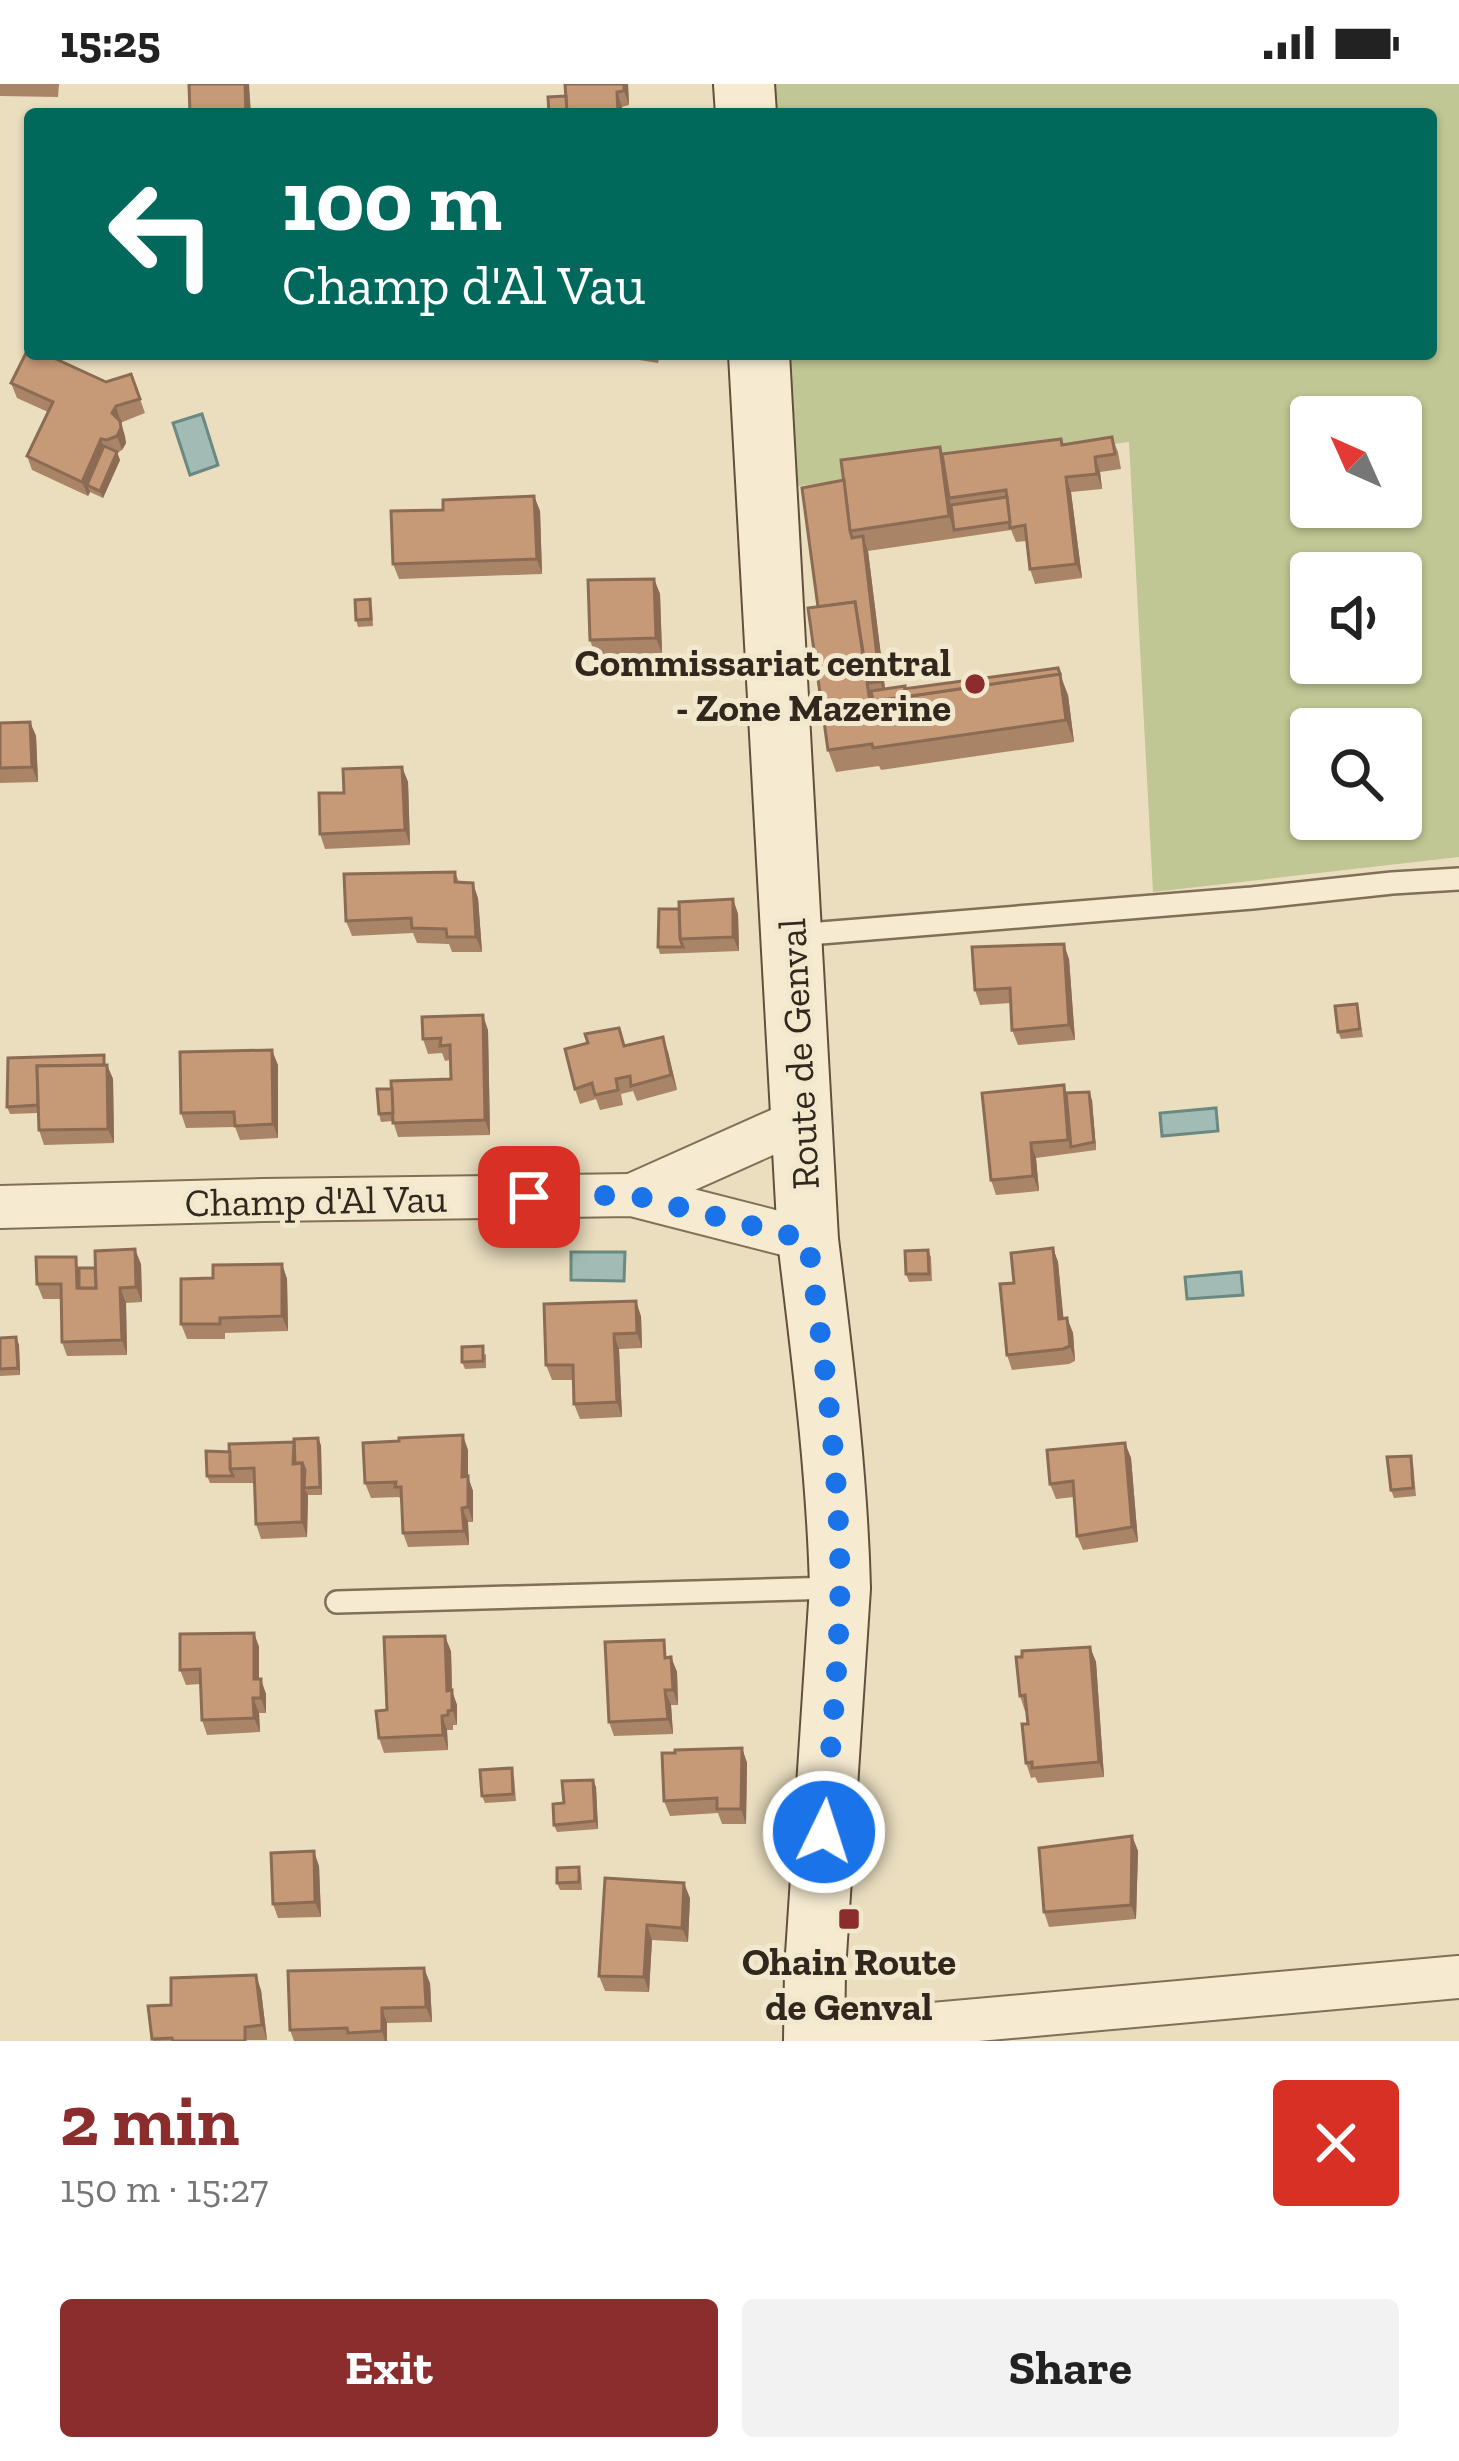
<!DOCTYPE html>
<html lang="en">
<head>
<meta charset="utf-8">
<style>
	body { margin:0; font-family:"Zilla Slab",serif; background:#f2f2f2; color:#222; height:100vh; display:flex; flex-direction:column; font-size:45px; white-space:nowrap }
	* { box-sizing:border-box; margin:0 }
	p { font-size:39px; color:#767676 }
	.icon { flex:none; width:66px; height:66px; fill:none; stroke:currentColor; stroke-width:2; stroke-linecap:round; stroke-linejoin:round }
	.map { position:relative; height:1957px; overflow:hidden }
	.panel { display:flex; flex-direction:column; background:#fff; flex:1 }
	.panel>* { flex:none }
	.guide { position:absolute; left:24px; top:24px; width:1413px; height:252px; border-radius:12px; box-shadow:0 3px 9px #0004; background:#00695c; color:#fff; overflow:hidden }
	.needle { width:78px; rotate:315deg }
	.controls { position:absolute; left:1290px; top:312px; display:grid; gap:24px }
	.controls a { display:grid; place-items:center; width:132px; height:132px; border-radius:12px; background:#fff; box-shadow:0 3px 9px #0004; font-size:60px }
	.pin { position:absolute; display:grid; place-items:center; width:102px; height:102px; color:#fff; margin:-51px; border-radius:24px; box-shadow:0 6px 18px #0006 }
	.me { position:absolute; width:132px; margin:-66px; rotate:4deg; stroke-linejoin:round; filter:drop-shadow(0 0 9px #0008) }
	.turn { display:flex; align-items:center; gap:42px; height:252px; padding:0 60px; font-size:54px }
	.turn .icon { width:156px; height:156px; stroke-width:2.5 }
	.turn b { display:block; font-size:84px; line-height:102px }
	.round { display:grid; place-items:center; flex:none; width:126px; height:126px; border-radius:12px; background:#f2f2f2 }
	.summary { display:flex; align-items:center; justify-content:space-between; height:204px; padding:0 60px }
	h1 { font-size:72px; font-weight:700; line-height:90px; color:#8c2d2d }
	.cta { display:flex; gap:24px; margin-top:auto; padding:24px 60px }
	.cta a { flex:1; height:138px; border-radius:12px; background:#8c2d2d; color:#fff; font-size:48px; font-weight:700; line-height:138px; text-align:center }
	.cta a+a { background:#f2f2f2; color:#222 }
	.status { display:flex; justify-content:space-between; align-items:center; height:84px; padding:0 60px; background:#fff; direction:ltr }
	.status svg { height:33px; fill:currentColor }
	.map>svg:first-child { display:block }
	.green { fill:#c0c794; fill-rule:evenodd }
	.water { fill:#a2bcb5; stroke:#6a8981; stroke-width:3 }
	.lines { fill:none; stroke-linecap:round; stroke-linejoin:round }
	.lane-casing { stroke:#816f58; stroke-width:26 }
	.street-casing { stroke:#816f58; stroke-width:46 }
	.secondary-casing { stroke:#63503c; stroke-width:64 }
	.lane { stroke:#f6ebd1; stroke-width:21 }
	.street { stroke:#f6ebd1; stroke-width:42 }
	.secondary { stroke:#f6ebd1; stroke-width:60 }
	.wall { fill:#aa8466 }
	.shaded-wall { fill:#8b6b53 }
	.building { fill:#c69977; stroke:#8b6b53; stroke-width:3 }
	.route { stroke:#1a73e8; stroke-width:21; stroke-dasharray:0 37.8 }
	.poi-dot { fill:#8c2d2d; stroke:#f2e8ce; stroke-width:4.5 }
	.labels { text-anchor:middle; stroke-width:10; stroke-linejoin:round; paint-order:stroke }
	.poi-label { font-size:39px; font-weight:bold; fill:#32271c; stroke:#f2e8ce; text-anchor:end }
	.street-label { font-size:39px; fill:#32271c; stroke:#f2e8ce }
</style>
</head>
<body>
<div class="status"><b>15:25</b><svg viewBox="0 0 49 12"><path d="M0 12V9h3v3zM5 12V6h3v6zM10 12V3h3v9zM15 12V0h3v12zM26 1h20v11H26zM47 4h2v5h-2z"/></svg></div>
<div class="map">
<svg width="1459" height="1957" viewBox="0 0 1459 1957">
	<rect width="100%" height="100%" fill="#eadebf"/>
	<path class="green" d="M764,0H1459V773L1153,808L1129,358L792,403L783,270H1431V30H766ZM1311,333H1401V423H1311ZM1311,489H1401V579H1311ZM1311,645H1401V735H1311Z"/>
	<g class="water">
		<path d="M202,330L218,381L190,391L173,339Z"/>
		<path d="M1216,1024L1218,1047L1162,1052L1160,1029Z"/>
		<path d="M571,1168H625L624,1197L571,1196Z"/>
		<path d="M1241,1188L1243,1211L1187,1215L1185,1193Z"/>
	</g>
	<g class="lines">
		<defs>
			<g id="lane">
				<path d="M796,851L1252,814L1392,799L1459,795"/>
				<path d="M337,1518L834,1504"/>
			</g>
			<g id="street">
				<path d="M632,1111L802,1035"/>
				<path d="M0,1123L263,1116L632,1111L808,1156"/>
				<path d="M833,1957L888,1944L1459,1893"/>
			</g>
			<g id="secondary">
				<path d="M744,0L746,30"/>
				<path d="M759,270L808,1156C822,1272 837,1387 840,1504L815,1886L814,1957"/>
			</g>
		</defs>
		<use href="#lane" class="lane-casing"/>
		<use href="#street" class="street-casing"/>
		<use href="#secondary" class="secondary-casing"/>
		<use href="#lane" class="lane"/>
		<use href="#street" class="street"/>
		<use href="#secondary" class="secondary"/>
	</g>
	<g class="wall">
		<path d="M0,0H59L58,13L0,12Z"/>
		<path d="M628,0L629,21L622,23L566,12Z"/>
		<path d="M631,270H660L658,279L633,275Z"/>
		<path d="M131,290L145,329L120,339L126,359L122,366L117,369L120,376L103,414L90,408L88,412L32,386L27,372L48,328L17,314L11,299L106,298Z"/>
		<path d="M1112,353L1118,368L1121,385L1100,388L1102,405L1071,408L1082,494L1035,500L1030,485L1026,457L1016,458L1011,446L868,467L885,605L1068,611L1074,658L881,686L879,682L836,688L828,666L818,523L844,396L942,370L1063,360Z"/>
		<path d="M534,412L540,427L542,490L399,495L393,480L443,426Z"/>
		<path d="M654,495L660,510L662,569L595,571L590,556Z"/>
		<path d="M372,523L373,542L358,543L356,536Z"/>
		<path d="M30,638L36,652L38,698L0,699V639Z"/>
		<path d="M402,683L408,698L410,761L325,765L320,750L344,709Z"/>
		<path d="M455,788L459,798L478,814L482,868H452L449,860L417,859L413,849L352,852L346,837Z"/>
		<path d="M733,815L738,830L739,867L660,870L658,863Z"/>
		<path d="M1069,875L1075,956L1018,961L1012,946L1011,919L980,921L975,906Z"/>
		<path d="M1357,920L1363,953L1341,955L1338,948Z"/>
		<path d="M488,946L490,1051L398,1053L393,1037L381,1038L379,1030L392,1005L451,995L450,976L445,977L442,969L428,970L423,955Z"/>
		<path d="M625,962L668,968L677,1006L637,1017L633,1007L621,1010L623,1021L600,1026L596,1015L580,1020L575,1005Z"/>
		<path d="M107,981L113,995L114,1059L44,1061L39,1046L38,1029L10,1030L7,1023Z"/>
		<path d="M278,981V1054L240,1056L235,1043L186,1044L181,1029Z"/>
		<path d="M1064,1001L1066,1009L1092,1016L1096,1066L1036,1074L1039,1107L996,1111L991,1096Z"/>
		<path d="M1053,1164L1058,1178L1063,1234H1067L1073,1249L1075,1277L1069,1280L1012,1286L1007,1271L1014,1199Z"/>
		<path d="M928,1166L931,1173L932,1197L909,1198L906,1190Z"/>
		<path d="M141,1180L142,1218L126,1219L127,1271L67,1272L62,1258L61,1215H43L37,1200L80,1184Z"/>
		<path d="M282,1180L287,1195L288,1247L225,1249V1255H187L181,1240L213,1194Z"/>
		<path d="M641,1232L642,1264L619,1265L622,1333L580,1335L574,1320V1296H552L546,1281Z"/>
		<path d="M16,1253L19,1261L20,1291L0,1292V1254Z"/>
		<path d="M486,1270V1284L465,1285L462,1278Z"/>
		<path d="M1125,1359L1131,1374L1138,1458L1083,1466L1077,1452L1074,1413L1056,1415L1050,1400Z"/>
		<path d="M321,1361L322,1411H308L307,1453L261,1455L256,1440L254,1399H210L207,1392L230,1368Z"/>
		<path d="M468,1366V1393L473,1407V1438H468L469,1461L408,1463L403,1449L402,1418L399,1413L371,1414L365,1399Z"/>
		<path d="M1413,1379L1416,1412L1394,1414L1391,1406Z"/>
		<path d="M254,1549L259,1563V1595L266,1610V1629H259L260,1648L207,1651L202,1636L200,1600L186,1601L180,1586Z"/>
		<path d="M1090,1563L1096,1578L1104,1693L1038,1699L1035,1693L1031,1694L1026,1679L1028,1640L1027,1627H1025L1020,1612Z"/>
		<path d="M451,1567L452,1607L457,1621V1641H453V1646H447L448,1666L384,1669L379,1654L387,1626Z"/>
		<path d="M670,1571L677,1588L678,1621H671L673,1650L614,1652L609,1638Z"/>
		<path d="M742,1664L747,1679L746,1740H722L718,1729L670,1732L664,1717Z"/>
		<path d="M514,1692L516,1717L485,1719L482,1712Z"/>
		<path d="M593,1696L596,1703L598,1745L557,1748L554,1741L564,1719Z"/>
		<path d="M1132,1752L1138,1767L1136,1835L1049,1843L1044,1828Z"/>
		<path d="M319,1782L321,1833L278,1834L273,1820Z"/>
		<path d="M579,1783L581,1791L582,1806H560L557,1799Z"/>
		<path d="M605,1794L690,1814L688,1858L652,1856L649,1908L605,1907L599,1892Z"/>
		<path d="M430,1899L432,1938L387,1939V1957H294L290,1946Z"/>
		<path d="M261,1906L267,1956L153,1957L148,1922L171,1921Z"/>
	</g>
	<g class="shaded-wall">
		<path d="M245,0H249L251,30H246Z"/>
		<path d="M624,0H628L629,21L624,7Z"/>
		<path d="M617,8L622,23V30H618Z"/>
		<path d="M116,322L125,352L126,359L122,366L117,352L112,329Z"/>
		<path d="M101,355L106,370L87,401L90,408L88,412L82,398Z"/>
		<path d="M940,363L948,385L949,414L953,426L954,446L949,432Z"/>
		<path d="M117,368L120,376L103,414L100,407Z"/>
		<path d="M1095,373L1100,388L1102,405L1097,390Z"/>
		<path d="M1066,393L1071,408L1082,494L1076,480Z"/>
		<path d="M534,412L540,427L542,490L537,475Z"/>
		<path d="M863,452L868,467L886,612L880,598Z"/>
		<path d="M654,495L660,510L662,569L656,554Z"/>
		<path d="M1060,590L1068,611L1074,658L1066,636Z"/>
		<path d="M30,638L36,652L38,698L32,683Z"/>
		<path d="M402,683L408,698L410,761L405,746Z"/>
		<path d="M473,799L478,814L482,868L476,853Z"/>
		<path d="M733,815L738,830L739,867L733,853Z"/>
		<path d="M1064,860L1069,875L1075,956L1069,941Z"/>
		<path d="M483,931L488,946L490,1051L485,1036Z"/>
		<path d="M663,953L668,968L677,1006L671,991Z"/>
		<path d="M272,966L278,981V1054L273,1040Z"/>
		<path d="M107,981L113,995L114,1059L108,1045Z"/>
		<path d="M1089,1008L1092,1016L1096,1066L1094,1058Z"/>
		<path d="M1031,1059L1036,1074L1039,1107L1033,1092Z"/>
		<path d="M1053,1164L1058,1178L1065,1249L1059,1235Z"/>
		<path d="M135,1165L141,1180L142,1218L136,1203Z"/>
		<path d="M282,1180L287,1195L288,1247L282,1232Z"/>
		<path d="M120,1204L126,1219L127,1271L122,1256Z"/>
		<path d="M636,1217L641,1232L642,1264L637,1249Z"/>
		<path d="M1067,1234L1073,1249L1075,1277L1070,1262Z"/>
		<path d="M614,1250L619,1265L622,1333L617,1318Z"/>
		<path d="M16,1253L19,1261L20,1291L18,1284Z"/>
		<path d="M463,1351L468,1366V1393L473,1407V1438L468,1423L462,1393Z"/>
		<path d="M318,1354L321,1361L322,1411L320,1403Z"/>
		<path d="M1125,1359L1131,1374L1138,1458L1132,1443Z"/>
		<path d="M302,1379L308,1394L304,1404L308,1411L307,1453L302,1438Z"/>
		<path d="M462,1424L468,1438L469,1461L464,1447Z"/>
		<path d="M254,1549L259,1563V1610L254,1595Z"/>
		<path d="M445,1552L451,1567L452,1607L457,1621V1641L447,1607Z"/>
		<path d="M1090,1563L1096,1578L1104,1693L1099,1678Z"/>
		<path d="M671,1573L677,1588L678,1621L673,1606Z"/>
		<path d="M261,1595L266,1610V1629L261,1614Z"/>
		<path d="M665,1606L671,1621L673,1650L668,1635Z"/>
		<path d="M253,1614L259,1629L260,1648L254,1634Z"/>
		<path d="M442,1632L447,1646L448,1666L443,1651Z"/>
		<path d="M742,1664L747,1679L746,1740L741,1725Z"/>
		<path d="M593,1696L596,1703L598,1745L595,1737Z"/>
		<path d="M1132,1752L1138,1767L1136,1835L1131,1821Z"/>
		<path d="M314,1767L319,1782L321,1833L315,1818Z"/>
		<path d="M684,1799L690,1814L688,1858L682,1844Z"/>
		<path d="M647,1841L652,1856L649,1908L644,1893Z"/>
		<path d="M424,1884L430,1899L432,1938L426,1923Z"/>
		<path d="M256,1891L261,1906L267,1956L262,1941Z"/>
		<path d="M382,1924L387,1939V1957H385L382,1947Z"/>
	</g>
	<g class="building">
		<path d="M189,0H245L246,30H190Z"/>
		<path d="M565,0H624V7L617,8L618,30H567Z"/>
		<path d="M566,12L567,30H549L548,13Z"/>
		<path d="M29,263L30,270H45L106,298L131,290L140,315L116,322L112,329L120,337L121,344L117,352L107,356L101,355L82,398L27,372L53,318L11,299Z"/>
		<path d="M1112,353L1115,370L1095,373L1097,390L1066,393L1076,480L1030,485L1025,441L1010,444L1006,406L949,414L942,370L1061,355L1062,361Z"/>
		<path d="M104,362L117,368L100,407L87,401Z"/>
		<path d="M940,363L949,432L850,447L841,376Z"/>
		<path d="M844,396L850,447L852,454L863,452L880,598L868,599L855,518L818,523L802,404Z"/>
		<path d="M534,412L537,475L393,480L391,427L443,426V416Z"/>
		<path d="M1007,413L1010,438L954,446L951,421Z"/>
		<path d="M654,495L656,554L590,556L588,496Z"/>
		<path d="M370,515L371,535L356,536L355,516Z"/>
		<path d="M855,518L870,618L1060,590L1066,636L873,664L872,660L828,666L808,524Z"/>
		<path d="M1058,584L1060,590L904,613L903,605Z"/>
		<path d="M905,602L904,613L873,617L871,607Z"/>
		<path d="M30,638L32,683L0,684V639Z"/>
		<path d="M402,683L405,746L320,750L319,709H344L343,685Z"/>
		<path d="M455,788V798L473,799L476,853H447L446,845L412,844L411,834L346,837L344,790Z"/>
		<path d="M733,815V853L680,855L679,818Z"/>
		<path d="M659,825H679L680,855L683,863H658Z"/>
		<path d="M1064,860L1069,941L1012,946L1010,904L975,906L972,863Z"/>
		<path d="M1357,920L1360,945L1338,948L1335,922Z"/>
		<path d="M483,931L485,1036L393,1039L391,997L451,995L450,961L440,962L441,954L423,955L422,933Z"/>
		<path d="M619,944L624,962L663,953L671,991L631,1002L630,992L616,995L618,1006L595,1011L592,999L575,1005L565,965L588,959L585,950Z"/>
		<path d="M272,966L273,1040L235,1042L234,1028L181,1029L180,968Z"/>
		<path d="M104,971V981L37,982L38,1021L7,1023L8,974Z"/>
		<path d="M107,981L108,1045L39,1046L37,982Z"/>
		<path d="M1064,1001L1068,1056L1031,1059L1033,1092L991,1096L982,1009Z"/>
		<path d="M377,1005H392L393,1029L379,1030Z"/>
		<path d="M1089,1008L1094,1058L1071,1063L1066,1009Z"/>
		<path d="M1053,1164L1059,1235L1067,1234L1070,1262L1063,1265L1007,1271L1000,1200L1014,1199L1011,1169Z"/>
		<path d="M135,1165L136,1203L120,1204L122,1256L62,1258L61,1200H37L36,1173H76L77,1204H96L95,1167Z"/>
		<path d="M928,1166L929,1190H906L905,1167Z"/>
		<path d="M282,1180V1232L220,1234V1240H181V1195L213,1194V1181Z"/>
		<path d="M79,1184H95L96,1204H79Z"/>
		<path d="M636,1217L637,1249L614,1250L617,1318L574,1320L573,1281H546L544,1220Z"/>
		<path d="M16,1253L18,1284L0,1285V1254Z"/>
		<path d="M483,1262V1277L462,1278V1263Z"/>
		<path d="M463,1351L462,1393L468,1392V1423L462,1424L464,1447L403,1449L401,1403H395L396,1398L365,1399L363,1359L399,1357V1354Z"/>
		<path d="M318,1354L320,1403L304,1404L305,1386L302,1379H295L294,1355Z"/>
		<path d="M294,1358L293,1380L302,1379V1438L256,1440L254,1384L230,1385L229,1360Z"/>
		<path d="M1125,1359L1132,1443L1077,1452L1073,1397L1050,1400L1047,1366Z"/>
		<path d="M206,1367L230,1368V1385L233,1392H207Z"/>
		<path d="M1411,1372L1413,1404L1391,1406L1387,1373Z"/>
		<path d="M254,1549V1595H261V1614H253L254,1634L202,1636L200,1585L180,1586V1550Z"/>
		<path d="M445,1552L447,1607L452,1606V1626L448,1627V1631L442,1632L443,1651L379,1654L376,1627L387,1626L384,1553Z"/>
		<path d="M664,1556L665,1574L671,1573L673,1606H665L668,1635L609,1638L605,1558Z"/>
		<path d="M1090,1563L1099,1678L1032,1684V1678L1026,1679L1022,1640H1028L1025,1611L1020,1612L1016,1573H1022V1567Z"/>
		<path d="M742,1664L741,1725H717V1714L664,1717L662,1669H675V1666Z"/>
		<path d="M512,1684L513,1710L482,1712L480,1686Z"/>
		<path d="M593,1696L595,1737L554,1741L553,1720L564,1719L562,1697Z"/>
		<path d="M1132,1752L1131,1821L1044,1828L1039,1764Z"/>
		<path d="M314,1767L315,1818L273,1820L271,1769Z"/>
		<path d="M579,1783V1798L557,1799V1784Z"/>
		<path d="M605,1794L684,1799L682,1844L647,1841L644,1893L599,1892Z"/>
		<path d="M424,1884L426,1923L382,1924V1947L348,1949L347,1944L290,1946L288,1887Z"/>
		<path d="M256,1891L262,1941L245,1943V1957H173L172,1954L152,1955L148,1922L171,1921V1894Z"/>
	</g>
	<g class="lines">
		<path class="route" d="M529,1113L632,1111L808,1156C823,1270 840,1386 840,1502C839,1583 830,1666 824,1748"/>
	</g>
	<g class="poi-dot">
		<circle cx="975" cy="600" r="12"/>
		<rect x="837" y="1823" width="24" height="24" rx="6"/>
	</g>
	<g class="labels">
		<g class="poi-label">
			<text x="951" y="592">Commissariat central<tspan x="951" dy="45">- Zone Mazerine</tspan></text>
			<text x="849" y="1891" text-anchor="middle">Ohain Route<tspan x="849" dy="45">de Genval</tspan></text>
		</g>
		<g class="street-label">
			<text transform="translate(798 970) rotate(-93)" y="14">Route de Genval</text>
			<text transform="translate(316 1116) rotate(-1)" y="14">Champ d'Al Vau</text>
		</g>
	</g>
</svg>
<div class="controls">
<a><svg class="needle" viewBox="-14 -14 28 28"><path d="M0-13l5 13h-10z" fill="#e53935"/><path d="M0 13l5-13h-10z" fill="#767676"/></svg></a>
<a><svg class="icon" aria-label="sound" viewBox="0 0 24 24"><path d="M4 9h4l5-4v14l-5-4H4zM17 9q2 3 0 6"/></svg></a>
<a><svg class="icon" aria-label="search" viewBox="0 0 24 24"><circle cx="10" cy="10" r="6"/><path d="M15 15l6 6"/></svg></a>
</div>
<div class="pin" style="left:529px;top:1113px;background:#d93025"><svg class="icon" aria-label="arrive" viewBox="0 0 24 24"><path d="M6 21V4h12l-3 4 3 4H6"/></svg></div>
<svg class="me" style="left:824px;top:1748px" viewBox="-20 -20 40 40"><circle r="17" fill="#1a73e8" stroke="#fff" stroke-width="3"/><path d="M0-11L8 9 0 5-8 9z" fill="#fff"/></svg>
<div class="guide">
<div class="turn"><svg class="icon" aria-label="left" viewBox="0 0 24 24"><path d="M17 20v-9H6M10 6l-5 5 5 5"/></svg><div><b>100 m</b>Champ d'Al Vau</div></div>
</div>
</div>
<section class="panel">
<div class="summary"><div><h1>2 min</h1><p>150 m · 15:27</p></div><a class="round" style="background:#d93025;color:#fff"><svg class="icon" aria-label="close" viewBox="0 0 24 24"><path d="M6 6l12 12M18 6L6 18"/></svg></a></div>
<div class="cta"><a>Exit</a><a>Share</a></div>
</section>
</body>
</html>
